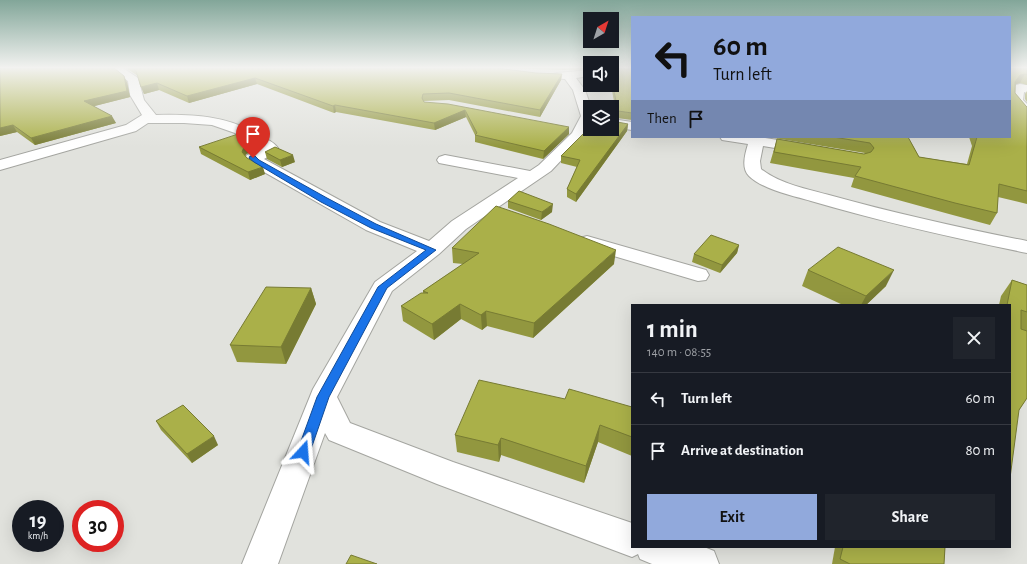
<!DOCTYPE html>
<html lang="en">
<head>
<meta charset="utf-8">
<style>
	body { margin:0; font-family:"Alegreya Sans",sans-serif; background:#20242c; color:#f1f3f6; height:100vh; display:flex; flex-direction:column; font-size:15px; white-space:nowrap }
	* { box-sizing:border-box; margin:0 }
	p { font-size:13px; color:#9ea1a6 }
	.icon { flex:none; width:22px; height:22px; fill:none; stroke:currentColor; stroke-width:2; stroke-linecap:round; stroke-linejoin:round }
	.map { position:relative; flex:1; overflow:hidden }
	.details { position:absolute; left:631px; top:304px; width:380px; height:244px; display:flex; flex-direction:column; background:#171b24; border-radius:0px; box-shadow:0 4px 16px #0002 }
	.details>* { flex:none }
	.hud { position:absolute; left:631px; top:16px; width:380px; height:122px; border-radius:0px; box-shadow:0 4px 16px #0002; background:#91a9dc; color:#111; overflow:hidden }
	.needle { width:26px; rotate:39deg }
	.controls { position:absolute; left:583px; top:12px; display:grid; gap:8px }
	.controls a { display:grid; place-items:center; width:36px; height:36px; border-radius:0px; background:#171b24; box-shadow:0 4px 16px #0002; font-size:20px }
	.speed { position:absolute; left:12px; top:500px; display:flex; gap:8px; font-size:20px; font-weight:700; text-align:center }
	.speed>* { display:grid; place-content:center; width:52px; height:52px; border-radius:50%; background:#171b24; box-shadow:0 4px 16px #0002; line-height:1 }
	.speed small { font-size:10px; font-weight:400 }
	.speed .limit { border:6px solid #d22; background:#fff; color:#111 }
	.pin { position:absolute; display:grid; place-items:center; width:34px; height:34px; color:#fff; margin:-41px -17px; border-radius:50% 50% 50% 0; rotate:-45deg; box-shadow:0 0 4px #0007 }
	.pin .icon { rotate:45deg }
	.me { position:absolute; width:44px; margin:-22px; rotate:19deg; stroke-linejoin:round; filter:drop-shadow(0 0 3px #0008) }
	.turn { display:flex; align-items:center; gap:14px; height:84px; padding:0 16px; font-size:18px }
	.turn .icon { width:52px; height:52px; stroke-width:2.5 }
	.turn b { display:block; font-size:28px; line-height:34px }
	.then { display:flex; align-items:center; height:38px; padding:0 16px; background:#0003; gap:8px; font-size:15px }
	.round { display:grid; place-items:center; flex:none; width:42px; height:42px; border-radius:0px; background:#20242c }
	.head { display:flex; align-items:center; justify-content:space-between; height:68px; padding:0 16px }
	h1 { font-size:24px; font-weight:700; line-height:30px }
	.button { display:flex; gap:8px; margin-top:auto; padding:8px 16px }
	.button a { flex:1; height:46px; border-radius:0px; background:#91a9dc; color:#111; font-size:16px; font-weight:700; line-height:46px; text-align:center }
	.button a+a { background:#20242c; color:#f1f3f6 }
	ul { padding:0; list-style:none }
	li { display:flex; align-items:center; gap:12px; height:52px; padding:0 16px; border-top:1px solid #363941 }
	li div { flex:1 }
	li b { display:block; font-size:15px }
	li em { font-style:normal }
	.map>svg:first-child { display:block }
	.lines { fill:none; stroke-linecap:round; stroke-linejoin:round }
	.minor-casing { stroke:#a4a5a0; stroke-width:2 }
	.minor { fill:#fff; fill-rule:evenodd }
	.wall { fill:#92973f }
	.shaded-wall { fill:#777b33 }
	.building { fill:#aab049; stroke:#777b33 }
	.route { fill:#1a73e8; stroke:#114b97 }
</style>
</head>
<body>
<div class="map">
<svg width="1027" height="564" viewBox="0 0 1027 564">
	<rect width="100%" height="100%" fill="#e1e2dd"/>
	<g class="lines">
		<defs>
			<g id="minor">
				<path d="M110,68H123L138,78L144,100L156,115C194,114 227,116 260,135C266,139 274,142 278,148L275,153L264,159L380,222L429,241L452,221L518,178L439,163L437,160L439,157L445,155L530,171L539,165L572,133L581,116L573,90L565,79L553,78L551,76L553,74L557,73L590,70V76L576,78L585,90L591,107H590V125L585,135L551,171L466,229L439,254L392,291L337,397L350,423L453,462L632,523V547H704L714,551L719,564H652L640,559L638,554L632,557L437,484L329,440L325,433L278,564H242L313,389L375,282L417,251L366,230L250,164L245,158L247,155L261,149L235,133L212,125L184,123H148L136,131L0,170V160L126,125L142,115L130,95L128,81Z"/>
				<path d="M1020,84L1027,85V93L1024,92L1023,100L1027,104V116L1022,115L1011,101L1012,91L1016,85Z"/>
				<path d="M612,119L632,122V130L612,127Z"/>
				<path d="M720,137H759L810,145L813,148L810,151L805,153L763,146L760,161L761,169C780,184 807,189 829,195C894,213 961,228 1027,241V253C955,238 882,222 811,201C793,196 762,189 749,176C741,168 745,154 748,144L722,140Z"/>
				<path d="M587,236L706,270L709,275L706,280L698,281L580,246L577,242L580,238Z"/>
			</g>
		</defs>
		<use href="#minor" class="minor-casing"/>
		<use href="#minor" class="minor"/>
	</g>
	<g class="wall">
		<path d="M0,68L127,82L130,97L94,106L116,123L35,145L17,132L0,136Z"/>
		<path d="M126,68H496L536,73L562,74L561,80L540,117L449,100L424,101V102L569,134L543,159L475,142V135L466,117L435,130L336,112L334,113L257,84L189,103L159,90L144,94L138,76Z"/>
		<path d="M508,68H590V69L562,70Z"/>
		<path d="M612,68H632V120L617,118L611,85H612Z"/>
		<path d="M1010,68H1027V85L1020,83L1016,84L1015,93L1026,106L1027,107V204L998,197L997,213L990,225L949,214L851,187L854,178L770,163L777,139L864,154L865,153L768,137H908L919,157L967,164L972,146L969,137H1010Z"/>
		<path d="M1027,91V102L1025,99V94Z"/>
		<path d="M628,124L627,131L576,202L567,197V189L577,167L561,163V156L590,129Z"/>
		<path d="M256,142L258,149L246,154L245,156L265,174L250,180L201,154L199,147Z"/>
		<path d="M265,152L295,162L282,167L267,159Z"/>
		<path d="M508,201L552,212L541,220L508,208Z"/>
		<path d="M739,245L737,253L720,273L692,262L694,254Z"/>
		<path d="M452,248L614,264L533,338L487,326L482,330L461,319L434,340L403,321L401,306L423,293V291L463,264L453,263Z"/>
		<path d="M808,270L886,286L866,305H843L802,286Z"/>
		<path d="M1012,280L1027,285V398L1019,410L1010,305H999L1001,296Z"/>
		<path d="M311,288L316,304L286,364L237,362L230,345Z"/>
		<path d="M565,399L632,407V456L598,442L584,483L501,455L499,462L457,452L455,435Z"/>
		<path d="M156,421L218,445L192,463L161,430Z"/>
		<path d="M835,547H945L944,564H832Z"/>
	</g>
	<g class="shaded-wall">
		<path d="M562,68H590L562,70Z"/>
		<path d="M562,74L561,80L540,117V110Z"/>
		<path d="M1025,74L1020,83L1016,84L1011,91L1015,82L1020,75Z"/>
		<path d="M124,76L127,82L130,97L87,108L84,101Z"/>
		<path d="M255,78L257,84L189,103L187,96Z"/>
		<path d="M157,83L159,90L144,94L141,87Z"/>
		<path d="M335,105L336,112L334,113L333,106Z"/>
		<path d="M465,110L466,117L435,130L434,123Z"/>
		<path d="M112,116L116,123L35,145L31,138Z"/>
		<path d="M628,124L627,131L576,202V194Z"/>
		<path d="M13,125L17,132L0,136V128Z"/>
		<path d="M569,127V134L543,159L544,151Z"/>
		<path d="M256,142L258,149L246,154L244,159L242,152L244,147Z"/>
		<path d="M293,155L295,162L282,167L280,160Z"/>
		<path d="M263,167L265,174L250,180L248,172Z"/>
		<path d="M553,204L552,212L541,220L542,212Z"/>
		<path d="M739,245L737,253L720,273L722,265Z"/>
		<path d="M616,250L614,264L533,338L534,323Z"/>
		<path d="M894,270L886,286L866,305H861L866,296Z"/>
		<path d="M311,288L316,304L286,364L281,347Z"/>
		<path d="M460,304L461,319L434,340L432,324Z"/>
		<path d="M486,311L487,326L482,330L481,315Z"/>
		<path d="M600,425L598,442L584,483L586,466Z"/>
		<path d="M214,436L218,445L192,463L187,454Z"/>
		<path d="M501,438V455L499,462L498,445Z"/>
	</g>
	<g class="building">
		<path d="M0,68H114L124,76L127,91L84,101L112,116L31,138L13,125L0,128Z"/>
		<path d="M133,68H496L536,73L562,74L540,110L449,93L423,94L422,98L424,102L448,104L569,127L544,151L475,135L477,133L465,110L434,123L335,105L333,106L255,78L187,96L157,83L141,87L136,71Z"/>
		<path d="M612,68H632V113L618,111L612,81Z"/>
		<path d="M1010,68H1027V75L1025,74L1020,75L1015,82V93L1026,106L1027,107V191L999,184L997,213L955,203L855,176L861,167L774,152L777,139L864,154L871,152L874,148L870,143L833,137H908L919,157L969,165L977,137H1010Z"/>
		<path d="M612,121L628,124L576,194L567,189L580,160L561,156L585,132L588,127L590,128V129H612Z"/>
		<path d="M241,133L256,142L244,147L242,152L247,158L263,167L248,172L199,147Z"/>
		<path d="M275,147L293,155L280,160L265,152Z"/>
		<path d="M519,191L553,204L542,212L508,201Z"/>
		<path d="M496,206L549,224L616,250L534,323L486,311L481,315L460,304L432,324L401,306L421,293H428L423,291L479,253L452,248Z"/>
		<path d="M711,235L739,245L722,265L694,254Z"/>
		<path d="M838,247L894,270L866,296L808,270Z"/>
		<path d="M1012,280L1027,285V312L1021,310V329L1027,331V398L1019,410L1010,478V305H1007Z"/>
		<path d="M266,287L311,288L281,347L230,345Z"/>
		<path d="M479,380L565,399L569,389L632,407V437L600,425L586,466L501,438L498,445L455,435Z"/>
		<path d="M183,405L214,436L187,454L156,421Z"/>
		<path d="M843,547H945L944,564H850L840,559Z"/>
		<path d="M351,555L377,564H346Z"/>
	</g>
	<linearGradient id="sky" x2="0" y2="1"><stop stop-color="#82a699"/><stop offset="0.46" stop-color="#f2f2f0"/><stop offset="1" stop-color="#f2f2f0" stop-opacity="0"/></linearGradient>
	<rect width="1027" height="147" fill="url(#sky)"/>
	<path class="route" d="M250,156H255L259,160L327,198L376,224L436,250L387,288L329,397L310,452L308,456L303,457L299,456L297,452L317,397L378,287L426,250L371,228L321,202L254,162L249,158Z"/>
</svg>
<div class="controls">
<a><svg class="needle" viewBox="-14 -14 28 28"><path d="M0-13l5 13h-10z" fill="#e53935"/><path d="M0 13l5-13h-10z" fill="#9ea1a6"/></svg></a>
<a><svg class="icon" aria-label="sound" viewBox="0 0 24 24"><path d="M4 9h4l5-4v14l-5-4H4zM17 9q2 3 0 6"/></svg></a>
<a><svg class="icon" aria-label="layers" viewBox="0 0 24 24"><path d="M12 4l9 5-9 5-9-5zM3 14l9 5 9-5"/></svg></a>
</div>
<div class="speed"><div>19<small>km/h</small></div><div class="limit">30</div></div>
<div class="pin" style="left:253px;top:158px;background:#d93025"><svg class="icon" aria-label="arrive" viewBox="0 0 24 24"><path d="M6 21V4h12l-3 4 3 4H6"/></svg></div>
<svg class="me" style="left:303px;top:452px" viewBox="-20 -20 40 40"><path d="M0-17L14 15 0 8-14 15z" fill="#1a73e8" stroke="#fff" stroke-width="4"/></svg>
<div class="hud">
<div class="turn"><svg class="icon" aria-label="left" viewBox="0 0 24 24"><path d="M17 20v-9H6M10 6l-5 5 5 5"/></svg><div><b>60 m</b>Turn left</div></div>
<div class="then">Then<svg class="icon" aria-label="arrive" viewBox="0 0 24 24"><path d="M6 21V4h12l-3 4 3 4H6"/></svg></div>
</div>
<section class="details">
<div class="head"><div><h1>1 min</h1><p>140 m · 08:55</p></div><a class="round"><svg class="icon" aria-label="close" viewBox="0 0 24 24"><path d="M6 6l12 12M18 6L6 18"/></svg></a></div>
<ul>
<li><svg class="icon" aria-label="left" viewBox="0 0 24 24"><path d="M17 20v-9H6M10 6l-5 5 5 5"/></svg><div><b>Turn left</b></div><em>60 m</em></li>
<li><svg class="icon" aria-label="arrive" viewBox="0 0 24 24"><path d="M6 21V4h12l-3 4 3 4H6"/></svg><div><b>Arrive at destination</b></div><em>80 m</em></li>
</ul>
<div class="button"><a>Exit</a><a>Share</a></div>
</section>
</div>
</body>
</html>
